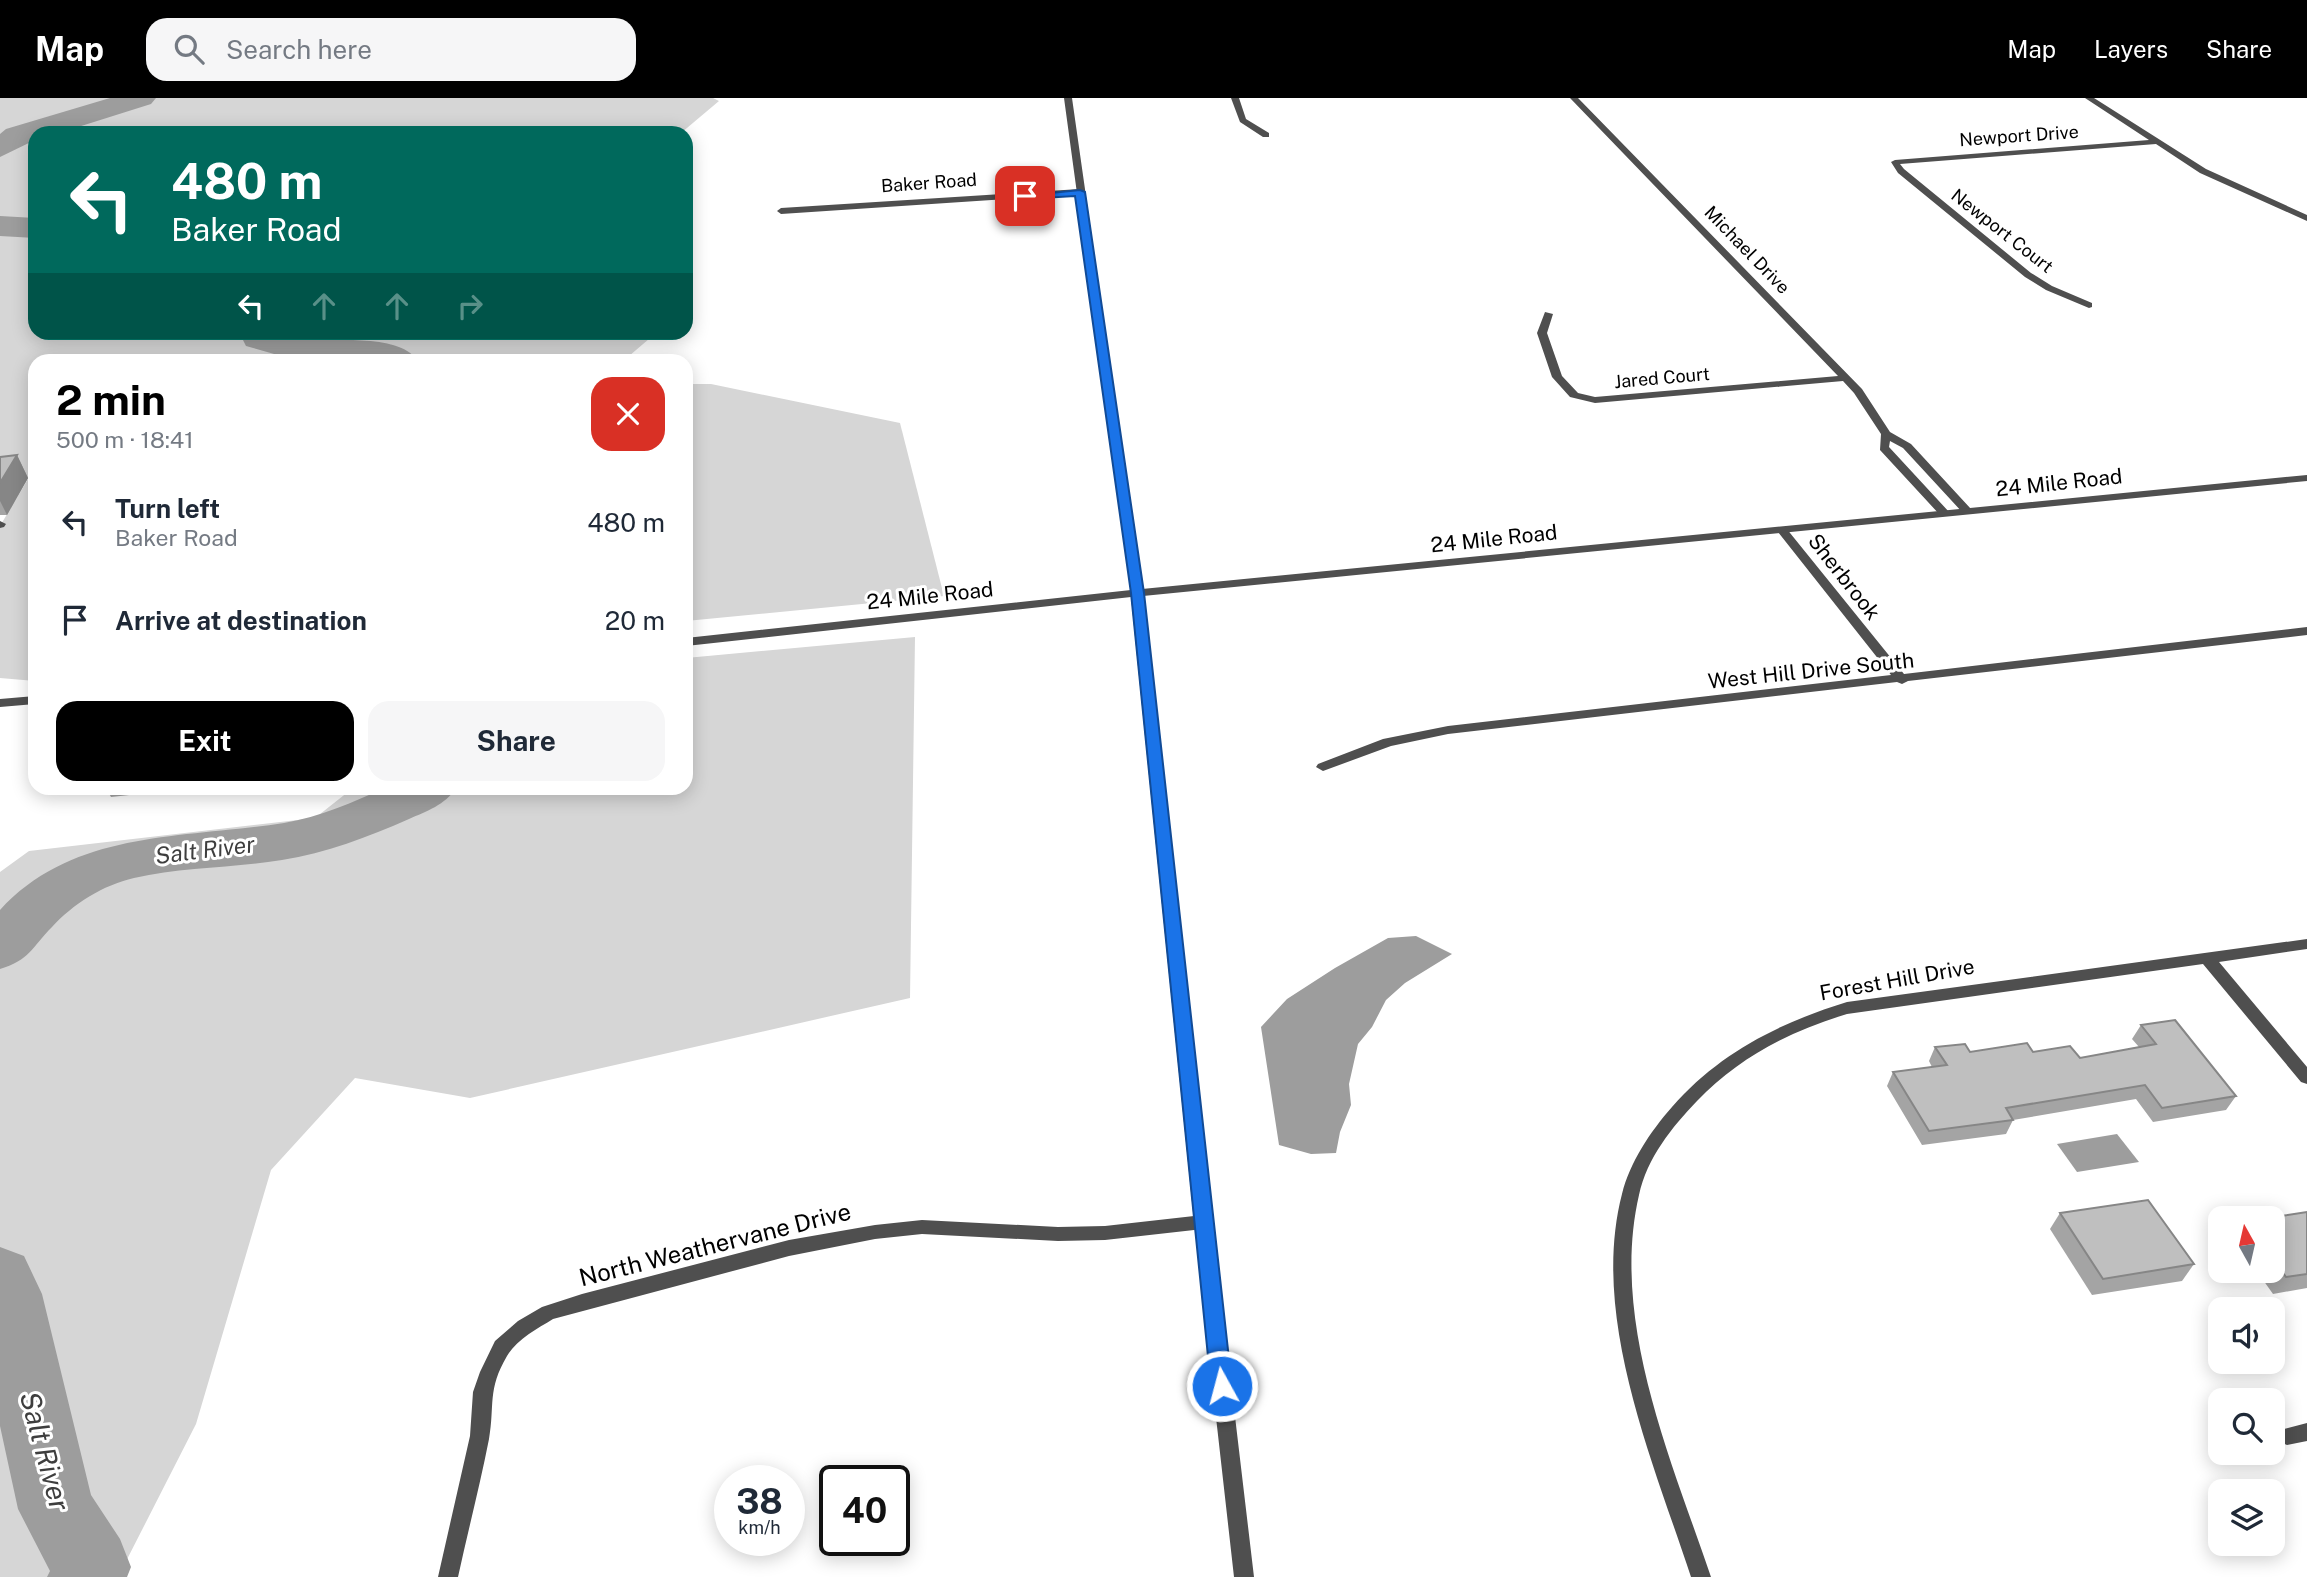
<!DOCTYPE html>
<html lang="en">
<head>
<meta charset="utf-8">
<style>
	body { margin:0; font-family:"Public Sans",sans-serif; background:#f6f6f7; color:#1f2937; height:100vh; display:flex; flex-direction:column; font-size:26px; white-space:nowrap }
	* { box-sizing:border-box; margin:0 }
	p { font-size:23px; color:#747a83 }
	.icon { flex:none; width:38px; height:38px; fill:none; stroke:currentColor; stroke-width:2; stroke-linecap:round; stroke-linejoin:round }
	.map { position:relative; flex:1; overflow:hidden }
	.panel { position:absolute; left:28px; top:256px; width:665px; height:441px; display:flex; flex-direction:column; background:#fff; border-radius:21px; box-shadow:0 4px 18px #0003 }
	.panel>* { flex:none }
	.banner { position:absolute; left:28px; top:28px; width:665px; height:214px; border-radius:21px; box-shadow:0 4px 18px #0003; background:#00695c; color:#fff; overflow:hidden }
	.needle { width:46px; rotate:352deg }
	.fabs { position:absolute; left:2208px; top:1108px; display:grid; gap:14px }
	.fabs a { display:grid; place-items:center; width:77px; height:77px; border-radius:14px; background:#fff; box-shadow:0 4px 18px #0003; font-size:35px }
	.speed { position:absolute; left:714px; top:1367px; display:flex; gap:14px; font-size:35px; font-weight:700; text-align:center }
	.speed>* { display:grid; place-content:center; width:91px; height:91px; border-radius:50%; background:#fff; box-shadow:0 4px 18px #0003; line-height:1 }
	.speed small { font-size:18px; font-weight:400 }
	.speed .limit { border:4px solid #111; border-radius:10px; background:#fff; color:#111 }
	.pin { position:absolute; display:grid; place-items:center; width:60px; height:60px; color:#fff; margin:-30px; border-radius:14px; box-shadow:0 4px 10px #0006 }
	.me { position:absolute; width:77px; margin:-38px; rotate:353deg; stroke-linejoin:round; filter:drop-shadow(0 0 5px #0008) }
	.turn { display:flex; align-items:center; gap:24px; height:147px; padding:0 28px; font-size:32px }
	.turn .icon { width:91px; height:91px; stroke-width:2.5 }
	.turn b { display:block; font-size:49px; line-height:60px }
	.lanes { display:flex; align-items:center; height:66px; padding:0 28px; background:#0003; justify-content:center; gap:35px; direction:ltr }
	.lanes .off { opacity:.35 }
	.round { display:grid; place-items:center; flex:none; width:74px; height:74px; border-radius:21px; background:#f6f6f7 }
	.overview { display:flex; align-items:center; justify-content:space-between; height:119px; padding:0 28px }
	h1 { font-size:42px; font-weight:700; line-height:52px; color:#000 }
	.button { display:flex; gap:14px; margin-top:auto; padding:14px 28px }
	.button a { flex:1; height:80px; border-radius:21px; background:#000; color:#fff; font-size:28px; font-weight:700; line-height:80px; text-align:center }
	.button a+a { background:#f6f6f7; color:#1f2937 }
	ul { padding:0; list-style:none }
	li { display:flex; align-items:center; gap:21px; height:98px; padding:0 28px }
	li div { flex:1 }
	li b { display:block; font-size:26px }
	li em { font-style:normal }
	header { display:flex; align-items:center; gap:42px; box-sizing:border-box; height:98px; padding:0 35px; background:#000; color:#fff }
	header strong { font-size:33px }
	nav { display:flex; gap:38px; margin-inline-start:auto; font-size:24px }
	.search { width:490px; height:63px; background:#f6f6f7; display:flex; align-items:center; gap:18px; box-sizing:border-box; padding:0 24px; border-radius:21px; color:#747a83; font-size:26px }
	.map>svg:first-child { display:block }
	.green { fill:#d6d6d6 }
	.water { fill:#9d9d9d }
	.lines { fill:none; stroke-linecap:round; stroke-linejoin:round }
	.river { fill:#9d9d9d; fill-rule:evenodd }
	.service { fill:#4f4f4f; fill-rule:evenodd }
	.minor { fill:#4f4f4f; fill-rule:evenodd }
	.tertiary { fill:#4f4f4f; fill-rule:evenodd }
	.wall { fill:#a4a4a4 }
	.shaded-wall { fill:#868686 }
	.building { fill:#bfbfbf; stroke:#868686; stroke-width:2 }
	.route { fill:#1a73e8; stroke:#114b97; stroke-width:2 }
	.labels { text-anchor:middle; stroke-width:6; stroke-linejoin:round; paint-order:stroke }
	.far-street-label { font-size:18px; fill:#000; stroke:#fff }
	.street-label { font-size:21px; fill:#000; stroke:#fff }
	.water-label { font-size:23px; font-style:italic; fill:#3e3e3e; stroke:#fff }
	.near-street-label { font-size:24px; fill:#000; stroke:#fff }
	.near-water-label { font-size:28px; font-style:italic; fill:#3e3e3e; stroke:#fff }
</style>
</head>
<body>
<header>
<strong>Map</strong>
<div class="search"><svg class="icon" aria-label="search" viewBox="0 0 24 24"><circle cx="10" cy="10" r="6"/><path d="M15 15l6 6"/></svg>Search here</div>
<nav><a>Map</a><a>Layers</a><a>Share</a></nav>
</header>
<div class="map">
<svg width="2307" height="1479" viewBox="0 0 2307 1479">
	<rect width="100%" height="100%" fill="#fff"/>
	<g class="green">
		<path d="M0,0H713L719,3L681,35H35V234L656,235L629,258L634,262H35V583L0,580V428L28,381L0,383Z"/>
		<path d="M686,286H711L900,325L944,498L686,523Z"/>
		<path d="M915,539L910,900L470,1000L355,980L271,1072L196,1326L118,1479H0V774L29,753L315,720L353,690H686V560Z"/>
	</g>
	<g class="water">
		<path d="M1416,838L1452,856L1405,885L1386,902L1372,929L1358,946L1349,986L1351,1007L1340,1034L1336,1055L1311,1056L1279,1047L1261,929L1287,901L1335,870L1388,840Z"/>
		<path d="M2117,1036L2139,1064L2077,1074L2057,1046Z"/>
	</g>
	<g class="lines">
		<g class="river">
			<path d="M110,0H156L151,6L59,35H35V42L0,59V36L6,31Z"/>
			<path d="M0,118L35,120V140L0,138Z"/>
			<path d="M239,234C260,234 278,236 298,240C329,245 398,234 417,262H295L246,248Z"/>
			<path d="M385,690H456C445,707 427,713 409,721C368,739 326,755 282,762C233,770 182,769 134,780C103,787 73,806 52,829C31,850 30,862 0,871V812C75,731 184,741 284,725C320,719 353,704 385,690Z"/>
			<path d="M0,1149L24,1158L42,1196L91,1397L120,1441L131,1469L127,1479H47L50,1473L18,1411L0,1328Z"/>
		</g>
		<path class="service" d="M0,423L6,426L4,429L0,430Z"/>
		<g class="minor">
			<path d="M1231,0H1239L1246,21L1269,35V39H1263L1240,24Z"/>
			<path d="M1570,0H1578L1862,291L1890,334L1911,346L1971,411V415H1963L1903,350L1890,343L1889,349L1950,415L1948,417H1940L1880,352L1881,336L1854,295L1843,283L1595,305L1570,299L1552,279L1537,235L1545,214L1553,216L1547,235L1562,278L1578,295L1595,299L1838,278Z"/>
			<path d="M2085,0H2094L2206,71L2307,117V123L2200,75L2156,46L1900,66L1904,71L2031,175L2052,188L2092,205V209L2089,210L2046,192L2025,179L1898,75L1891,64L1895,62L2149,42Z"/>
			<path d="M1080,91L1084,94L1083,96L781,116L777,113L781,110Z"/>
			<path d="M1782,429L1786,430L1904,576L2307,529V537L1908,583L1902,586L1897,584L1448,636L1391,648L1323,673L1316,669L1318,666L1383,641L1448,628L1891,577L1778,434L1776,432Z"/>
			<path d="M2307,841V851L2219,864L2307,969V986L2301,984L2203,866L1847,916C1790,933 1738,960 1697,1003C1672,1029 1647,1060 1639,1097C1610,1223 1671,1361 1711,1479H1691C1653,1363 1590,1219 1622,1096C1630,1064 1650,1034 1672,1009C1719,955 1779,925 1847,904Z"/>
			<path d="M1203,1117L1209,1119L1212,1124L1209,1129L1203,1131L1105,1142L1058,1143L922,1136L875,1141L789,1158L553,1221C537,1231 517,1241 507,1258C487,1292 495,1307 489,1341C480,1387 468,1433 458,1479H438L470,1338L473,1294L480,1274L495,1243L518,1223L542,1209L582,1196L789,1142L875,1127L922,1122L1058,1129L1105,1128Z"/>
			<path d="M2307,1325V1343L2287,1347L2280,1344L2277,1338L2280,1332Z"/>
		</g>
		<g class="tertiary">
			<path d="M1064,0H1072L1142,491L2307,377V383L1143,498L1212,1124L1254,1479H1234L1194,1124L1131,499L686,548V540L1131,492Z"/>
			<path d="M35,598V606L0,609V601Z"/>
		</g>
	</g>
	<g class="wall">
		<path d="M17,357L28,380L7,417H0V359Z"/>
		<path d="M106,690H176L175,692L111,699Z"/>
		<path d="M2141,927L2236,998L2226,1012L2153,1024L2136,1001L2013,1022L2006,1036L1922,1047L1887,988L1893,974L1932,969L1929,963L1935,949L1970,954H2033L2080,960L2139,949L2132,941Z"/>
		<path d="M2307,1114V1190L2273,1196L2256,1172H2273V1120Z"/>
		<path d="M2060,1115L2194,1166L2182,1183L2092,1197L2050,1131Z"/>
	</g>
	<path class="shaded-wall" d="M17,357L28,380L7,417L0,403V385Z"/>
	<g class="building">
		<path d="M17,357L0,385V359Z"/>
		<path d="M2175,922L2236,998L2162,1010L2145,987L2006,1010L2013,1022L1929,1033L1893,974L1947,967L1935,949L1965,946L1970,954L2027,945L2033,954L2070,948L2080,960L2156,946L2141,927Z"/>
		<path d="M2148,1102L2194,1166L2103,1181L2060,1115Z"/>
		<path d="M2307,1114V1176L2286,1179L2273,1163V1120H2268Z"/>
	</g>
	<path class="route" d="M1080,92L1085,94L1144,495L1232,1288L1229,1295L1222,1298L1214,1295L1211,1288L1131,495L1075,98L1025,101L1021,98Z"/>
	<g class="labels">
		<g class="far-street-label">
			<text transform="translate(2019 38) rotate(-4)" y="6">Newport Drive</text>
			<text transform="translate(929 85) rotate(-4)" y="6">Baker Road</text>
			<text transform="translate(2002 133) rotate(38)" y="6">Newport Court</text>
			<text transform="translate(1747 152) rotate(46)" y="6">Michael Drive</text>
			<text transform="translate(1662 280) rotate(-5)" y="6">Jared Court</text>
		</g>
		<g class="street-label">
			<text transform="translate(2059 385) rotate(-6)" y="7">24 Mile Road</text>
			<text transform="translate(1494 441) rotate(-6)" y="7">24 Mile Road</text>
			<text transform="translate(1844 479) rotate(52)" y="7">Sherbrook</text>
			<text transform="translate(930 498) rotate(-6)" y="7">24 Mile Road</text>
			<text transform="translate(1811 573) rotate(-6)" y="7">West Hill Drive South</text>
			<text transform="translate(1897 882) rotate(-10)" y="7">Forest Hill Drive</text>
		</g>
		<g class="water-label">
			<text transform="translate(205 752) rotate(-7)" y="8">Salt River</text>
		</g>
		<g class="near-street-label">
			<text transform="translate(715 1147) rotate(-14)" y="8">North Weathervane Drive</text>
		</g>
		<g class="near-water-label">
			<text transform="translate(45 1353) rotate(75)" y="10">Salt River</text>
		</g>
	</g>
</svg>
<div class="fabs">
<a><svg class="needle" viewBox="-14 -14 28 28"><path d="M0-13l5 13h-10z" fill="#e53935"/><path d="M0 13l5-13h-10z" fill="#747a83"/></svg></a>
<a><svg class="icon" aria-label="sound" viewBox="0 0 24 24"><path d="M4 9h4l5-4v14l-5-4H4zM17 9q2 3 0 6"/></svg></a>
<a><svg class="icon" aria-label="search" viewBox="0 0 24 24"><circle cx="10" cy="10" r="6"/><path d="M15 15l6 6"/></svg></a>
<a><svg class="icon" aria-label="layers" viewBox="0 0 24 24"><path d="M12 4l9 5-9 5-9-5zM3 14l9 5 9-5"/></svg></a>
</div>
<div class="speed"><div>38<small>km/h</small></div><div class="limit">40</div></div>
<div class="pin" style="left:1025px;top:98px;background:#d93025"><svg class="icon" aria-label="arrive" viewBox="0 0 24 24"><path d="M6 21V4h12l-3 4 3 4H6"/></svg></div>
<svg class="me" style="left:1222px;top:1288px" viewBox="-20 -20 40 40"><circle r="17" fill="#1a73e8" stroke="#fff" stroke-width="3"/><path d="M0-11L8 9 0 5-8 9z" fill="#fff"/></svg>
<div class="banner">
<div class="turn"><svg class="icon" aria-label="left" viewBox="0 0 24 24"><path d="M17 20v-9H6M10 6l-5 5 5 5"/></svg><div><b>480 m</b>Baker Road</div></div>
<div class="lanes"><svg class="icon" aria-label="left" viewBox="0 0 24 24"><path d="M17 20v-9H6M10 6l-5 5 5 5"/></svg><svg class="icon off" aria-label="ahead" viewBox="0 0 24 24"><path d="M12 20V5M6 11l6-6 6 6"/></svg><svg class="icon off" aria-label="ahead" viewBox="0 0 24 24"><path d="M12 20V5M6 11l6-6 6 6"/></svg><svg class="icon off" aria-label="right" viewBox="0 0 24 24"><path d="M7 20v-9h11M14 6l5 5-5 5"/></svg></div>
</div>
<section class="panel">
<div class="overview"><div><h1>2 min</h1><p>500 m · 18:41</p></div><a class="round" style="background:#d93025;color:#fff"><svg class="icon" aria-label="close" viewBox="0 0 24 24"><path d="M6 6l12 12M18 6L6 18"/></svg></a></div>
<ul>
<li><svg class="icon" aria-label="left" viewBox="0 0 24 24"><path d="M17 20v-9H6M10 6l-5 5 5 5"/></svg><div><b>Turn left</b><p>Baker Road</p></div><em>480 m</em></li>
<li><svg class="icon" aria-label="arrive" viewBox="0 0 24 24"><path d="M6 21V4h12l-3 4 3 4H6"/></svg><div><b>Arrive at destination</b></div><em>20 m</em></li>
</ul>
<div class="button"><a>Exit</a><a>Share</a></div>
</section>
</div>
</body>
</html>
